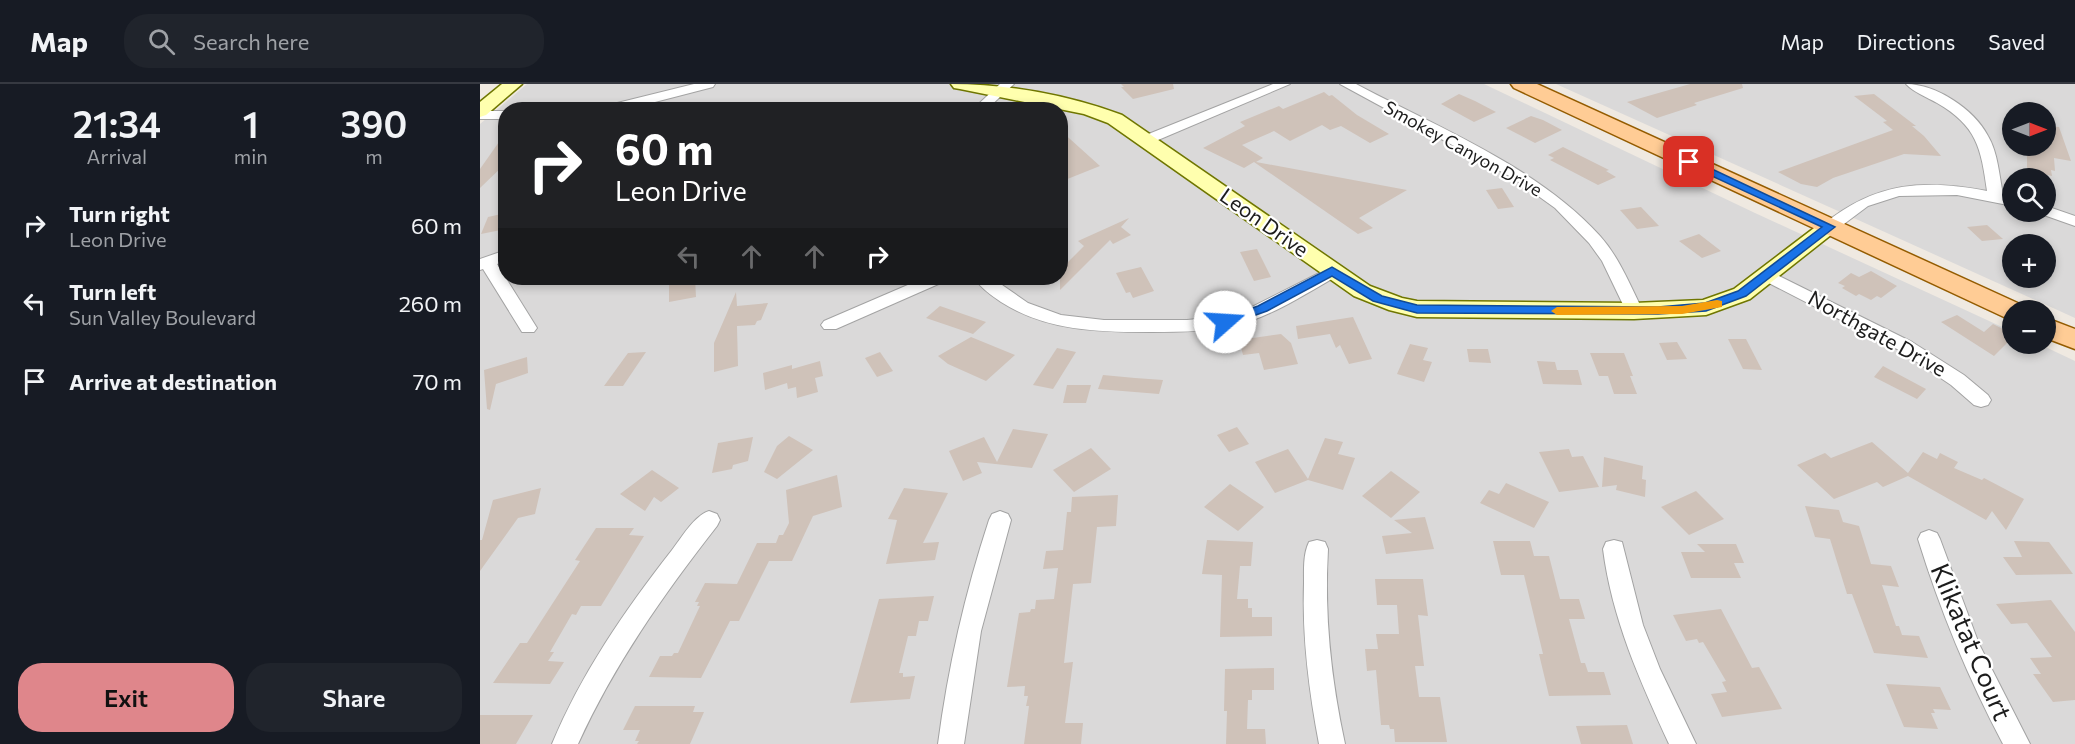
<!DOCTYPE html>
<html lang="en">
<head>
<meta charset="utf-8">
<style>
	body { margin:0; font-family:Commissioner,sans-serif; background:#20242c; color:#f1f3f6; height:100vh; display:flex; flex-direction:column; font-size:22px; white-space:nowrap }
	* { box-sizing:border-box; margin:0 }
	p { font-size:20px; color:#9ea1a6 }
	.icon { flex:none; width:33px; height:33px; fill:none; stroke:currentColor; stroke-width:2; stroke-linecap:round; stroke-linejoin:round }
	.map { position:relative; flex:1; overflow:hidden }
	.side { display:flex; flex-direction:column; background:#171b24; width:480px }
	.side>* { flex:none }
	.top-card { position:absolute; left:18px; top:18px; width:570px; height:183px; border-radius:24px; box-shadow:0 3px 9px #0003; background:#202124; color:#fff; overflow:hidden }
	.needle { width:39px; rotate:90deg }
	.controls { position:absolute; left:1522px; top:18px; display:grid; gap:12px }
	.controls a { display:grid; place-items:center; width:54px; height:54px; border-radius:50%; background:#171b24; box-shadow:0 3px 9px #0003; font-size:30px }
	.pin { position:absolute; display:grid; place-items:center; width:51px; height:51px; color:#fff; margin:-26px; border-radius:12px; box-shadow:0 3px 9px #0006 }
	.me { position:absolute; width:66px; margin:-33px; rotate:71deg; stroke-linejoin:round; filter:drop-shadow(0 0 4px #0008) }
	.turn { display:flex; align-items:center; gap:21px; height:126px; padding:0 18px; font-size:27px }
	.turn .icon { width:78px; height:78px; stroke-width:2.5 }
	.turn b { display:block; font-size:42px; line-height:51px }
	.lanes { display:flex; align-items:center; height:57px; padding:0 18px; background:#0003; justify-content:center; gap:30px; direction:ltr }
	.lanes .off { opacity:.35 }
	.eta { display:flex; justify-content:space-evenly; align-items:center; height:102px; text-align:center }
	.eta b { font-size:36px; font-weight:600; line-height:42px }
	.cta { display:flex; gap:12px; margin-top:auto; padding:12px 18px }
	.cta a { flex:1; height:69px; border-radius:24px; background:#df868b; color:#111; font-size:24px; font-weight:600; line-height:69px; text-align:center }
	.cta a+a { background:#20242c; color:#f1f3f6 }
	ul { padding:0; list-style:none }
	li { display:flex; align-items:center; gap:18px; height:78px; padding:0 18px }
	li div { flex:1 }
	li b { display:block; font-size:22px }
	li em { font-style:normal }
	header { display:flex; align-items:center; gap:36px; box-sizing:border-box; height:84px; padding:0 30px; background:#171b24; border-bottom:2px solid #363941 }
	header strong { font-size:28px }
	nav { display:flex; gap:33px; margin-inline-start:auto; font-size:21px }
	.search { width:420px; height:54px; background:#20242c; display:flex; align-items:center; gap:15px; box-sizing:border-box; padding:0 21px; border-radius:24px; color:#9ea1a6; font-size:22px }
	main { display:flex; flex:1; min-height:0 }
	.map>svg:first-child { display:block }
	.residential { fill:#dad9d9; fill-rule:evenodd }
	.building { fill:#cfc2b9 }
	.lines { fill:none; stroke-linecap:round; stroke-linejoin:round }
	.street-casing { stroke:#a3a3a3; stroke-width:2 }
	.secondary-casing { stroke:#6f7600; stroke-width:3 }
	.primary-casing { stroke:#945c00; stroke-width:3 }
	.street { fill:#fff; fill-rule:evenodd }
	.secondary { fill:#ffffae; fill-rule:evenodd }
	.primary { fill:#ffcc95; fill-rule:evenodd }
	.route { fill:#1a73e8; stroke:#114b97; stroke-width:1.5 }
	.slow { fill:#f59e0b }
	.labels { text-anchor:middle; stroke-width:4.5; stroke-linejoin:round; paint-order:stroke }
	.far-street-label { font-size:18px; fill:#1c1c1c; stroke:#fff }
	.street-label { font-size:21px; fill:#1c1c1c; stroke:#fff }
	.near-street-label { font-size:26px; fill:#1c1c1c; stroke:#fff }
</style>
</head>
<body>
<header>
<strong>Map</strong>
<div class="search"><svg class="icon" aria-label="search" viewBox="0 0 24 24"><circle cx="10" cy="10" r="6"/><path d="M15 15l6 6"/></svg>Search here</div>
<nav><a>Map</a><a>Directions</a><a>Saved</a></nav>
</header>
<main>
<section class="side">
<div class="eta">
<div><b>21:34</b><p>Arrival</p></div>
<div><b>1</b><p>min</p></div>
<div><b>390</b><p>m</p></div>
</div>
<ul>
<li><svg class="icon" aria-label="right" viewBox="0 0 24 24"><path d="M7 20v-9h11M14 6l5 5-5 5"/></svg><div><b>Turn right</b><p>Leon Drive</p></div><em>60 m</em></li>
<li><svg class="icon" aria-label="left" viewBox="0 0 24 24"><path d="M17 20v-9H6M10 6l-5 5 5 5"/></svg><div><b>Turn left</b><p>Sun Valley Boulevard</p></div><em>260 m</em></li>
<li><svg class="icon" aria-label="arrive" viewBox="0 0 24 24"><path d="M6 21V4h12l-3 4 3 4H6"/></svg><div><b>Arrive at destination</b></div><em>70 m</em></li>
</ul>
<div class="cta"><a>Exit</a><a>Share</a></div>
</section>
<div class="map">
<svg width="1595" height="660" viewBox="0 0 1595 660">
	<rect width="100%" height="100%" fill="#efe9e1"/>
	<g class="residential">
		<path d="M47,0H1004L1275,129L1533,248V260H1559L1595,277V660H0V40ZM26,26H580V194H26Z"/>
		<path d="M1076,0H1595V234L1387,140ZM1533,28H1566V62H1533ZM1533,94H1566V128H1533ZM1533,160H1566V194H1533Z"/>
	</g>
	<g class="building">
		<path d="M641,0H693L694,5L653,15L641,3H644Z"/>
		<path d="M1210,0H1262L1263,4L1214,19L1217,21L1177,34L1147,18Z"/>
		<path d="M844,8L849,12L852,11L877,31L909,50L890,59L861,42L850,46L842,41L810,57L794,47L762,61L783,74L776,78L927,106L879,134L893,144L878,150L774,78L764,84L723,64L765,42L760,38L799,22L803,25Z"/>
		<path d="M979,10L995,17L1016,28L994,38L961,20Z"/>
		<path d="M1394,10L1436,42H1432L1444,52L1461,72L1424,70L1353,94L1337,103L1321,100L1298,88L1413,46L1403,38L1407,37L1374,12Z"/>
		<path d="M1051,32L1063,36L1082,46L1055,59L1026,44Z"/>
		<path d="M1566,42L1579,43L1591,77L1574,74L1575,87L1571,86L1572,92L1548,87L1547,83V62H1566Z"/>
		<path d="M580,46L620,82L580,98Z"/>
		<path d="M26,48V79L0,104V85Z"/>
		<path d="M1083,63L1129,86L1126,87L1136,93L1118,101L1070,76L1074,74L1068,71Z"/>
		<path d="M1022,104L1034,123L1018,125L1006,106Z"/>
		<path d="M1161,123L1179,142L1157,145L1140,126Z"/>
		<path d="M26,129V145L1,150L8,133Z"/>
		<path d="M649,134L641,143L651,151L633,160L630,156L580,206V178L587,179L604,162L598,157Z"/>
		<path d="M1507,141L1523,155L1502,157L1487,143Z"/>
		<path d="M1219,150L1241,167L1222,174L1199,157Z"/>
		<path d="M777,165L791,193L774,197L760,168Z"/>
		<path d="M661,183L674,207L653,214L650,208L646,209L636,189Z"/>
		<path d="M1391,187L1417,202L1401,214L1397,212L1391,216L1379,210L1376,212L1362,204L1365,202L1358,199L1371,189L1379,193Z"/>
		<path d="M195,194H215L216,213L189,218V195Z"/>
		<path d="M256,208L257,222L288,219L281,236L277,237L275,241L257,242L258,282L234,288V259Z"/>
		<path d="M460,222L506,238L493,250L446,234Z"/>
		<path d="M1477,231L1504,248L1513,240L1533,250V253L1514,272L1461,238Z"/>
		<path d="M873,233L892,275L869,280L860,261L856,264L850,250L818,255L816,242Z"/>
		<path d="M801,250L811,259L818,280L784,286L779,269L763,271L759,256Z"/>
		<path d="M491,253L535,271L506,297L468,280L458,272Z"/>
		<path d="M1248,255H1266L1282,286L1263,285Z"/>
		<path d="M1197,258L1207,275L1187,276L1179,259Z"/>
		<path d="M930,260L948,264L943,276L952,278L944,298L917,290Z"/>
		<path d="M577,264L596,268L573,305L553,301Z"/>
		<path d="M987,265H1008L1011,279L989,278Z"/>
		<path d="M166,268L143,302H124L148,269Z"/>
		<path d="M400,268L413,287L397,293L385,274Z"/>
		<path d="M1110,269H1144L1153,292H1150L1157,310H1134L1128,292H1119Z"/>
		<path d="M47,273L48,289L16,300L10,326L7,325L4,286Z"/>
		<path d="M340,277L343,292L335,294L338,308L317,314L316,303L308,305L307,299L285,306L283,289L312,281V285Z"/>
		<path d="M1057,277L1075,278L1077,286H1098L1102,301L1063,300Z"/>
		<path d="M1403,282L1446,305L1437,315L1394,293Z"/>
		<path d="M623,291L655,294L683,296L679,310L618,305Z"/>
		<path d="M587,301H611L606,319H583Z"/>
		<path d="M757,343L769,360L749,368L737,351Z"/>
		<path d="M533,345L568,350L552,384L497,378L502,389L483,397L469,367L504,353L517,378Z"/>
		<path d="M309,352L333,366L297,395L284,388L297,362Z"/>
		<path d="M273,353L268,377L253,381L252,385L232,389L238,359Z"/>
		<path d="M845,354L863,358L858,370L875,374L863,406L828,396L795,409L775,378L808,365L828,395Z"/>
		<path d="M1392,358L1428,389L1443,368L1457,375L1460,369L1478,378L1474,384L1502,396L1504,394L1544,415L1526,446L1512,427L1506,436L1428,392L1403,403L1397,398L1354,415L1317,381L1345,369L1351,374Z"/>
		<path d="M611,364L631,385L594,408L573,386Z"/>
		<path d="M1089,365L1092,373L1103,372L1119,403L1079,408L1059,368Z"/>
		<path d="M1124,373L1163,382L1162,395L1166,396L1165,413L1136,406L1137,401L1122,403Z"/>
		<path d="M172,386L199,404L181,418L174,413L165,427L140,410Z"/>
		<path d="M911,387L940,408L911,434L882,412Z"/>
		<path d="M357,391L362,423L333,432L312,477H289L259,537H250L221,594L169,593L180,572H192L194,569H198L220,522H217L219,518H215L225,499L257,500L277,459H296L299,451H303L309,439L306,406Z"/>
		<path d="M1026,399L1069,418L1054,444L1000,419L1009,406L1019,410Z"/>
		<path d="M750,400L784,423L758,447L724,423Z"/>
		<path d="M61,404L55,430L38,434L0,487V456H2L13,416Z"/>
		<path d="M424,404L468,409L443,459L459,458L455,476L406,480L417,436L408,435Z"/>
		<path d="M1216,407L1244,435L1209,451L1181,423Z"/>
		<path d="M638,411L636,442L617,443L611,499L593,500L584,579L593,578L585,639H603L601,660H544L549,622H546L548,612H544L545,602L527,603L539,529L550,528L551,525H555L556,516L574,515L578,484L563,485L566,467L583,466L587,428H591L592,413Z"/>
		<path d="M1325,422L1359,426L1363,438L1379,442L1391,480L1411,482L1419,503L1402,501L1416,542H1419L1422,551L1439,552L1448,574L1394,569L1372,510H1367L1350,455L1335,453Z"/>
		<path d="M945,433L954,465L906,470L902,452L932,449L914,436Z"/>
		<path d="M116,444H154L149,451L164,452L121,522H101L96,531L92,530L70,568H74L68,577L84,578L70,600L13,599L40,559H47L100,477L95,476Z"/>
		<path d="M727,456L773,458L771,482H760L757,515H768V524H772V533H792V552L740,553L742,491L722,490Z"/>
		<path d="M1013,457H1050L1054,472H1069L1080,515H1099L1105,535H1089L1101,579H1105L1108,588H1124L1131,611L1069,612L1059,570H1063L1044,491H1021Z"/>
		<path d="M1534,457L1569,458L1593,490L1536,491L1523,473H1542Z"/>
		<path d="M1217,460H1256L1264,479H1254L1261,494H1211L1201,468H1225Z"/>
		<path d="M895,495H943L948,532L938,531L944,582H935L939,613H960L967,658H915L914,645H910L909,641H901L896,586L887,587L885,565H898L896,550H919L917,521H897Z"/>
		<path d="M454,512L448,537H439L436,552H428L419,589H423V593L435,592L430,615L370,619L399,515Z"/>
		<path d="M1571,516L1595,548V616L1573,618L1553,590H1561L1550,574L1572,573L1547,539L1531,540L1516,520Z"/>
		<path d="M1241,525L1272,584L1279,583L1302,625L1242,633L1231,610L1247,608L1242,598L1246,597L1223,558L1219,559L1217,555L1206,557L1193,531Z"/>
		<path d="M794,584V606H772V616H768L767,645H785L786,660H746L747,627H744L745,585Z"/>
		<path d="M1406,600L1460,603L1471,626L1453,625L1455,629H1451L1458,645L1424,643Z"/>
		<path d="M155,622H215L213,628H224L210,660H157L159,657H155L160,646H143Z"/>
		<path d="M0,631H53L36,660H0Z"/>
		<path d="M1147,641L1153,660H1101L1096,642Z"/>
	</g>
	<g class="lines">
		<defs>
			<g id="street">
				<path d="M214,0H235L233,3L144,26H120L121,23Z"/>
				<path d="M520,0H534L506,26H492Z"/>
				<path d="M793,0H810L671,59L666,60L659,56L661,53Z"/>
				<path d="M860,0H876C957,43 1058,83 1120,152C1139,173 1150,201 1163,227L1160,231H1148L1122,177L1109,159L1075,124L1033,94Z"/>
				<path d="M1426,0C1456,0 1494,25 1508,52C1518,69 1519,91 1523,110L1533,112V122L1477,111L1419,112L1388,122L1356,146H1344L1342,143L1344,140C1396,98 1444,95 1507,107C1501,64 1497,42 1457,19C1447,13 1433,8 1426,0Z"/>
				<rect x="0" y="27" width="26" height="8"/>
				<path d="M1566,122L1595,132V142L1561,130L1559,128H1566Z"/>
				<path d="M26,166V177L17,180L57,244L54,248H42L3,185L0,186V175Z"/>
				<path d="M853,182L859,183L861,187L859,191C830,207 802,226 770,237C737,248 704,248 671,248C618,248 567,247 521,218C512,212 500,203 494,194H512L548,219L581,231L624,236H707L740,233L768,225Z"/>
				<path d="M1287,186L1432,258L1484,291L1508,311L1511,316L1508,321L1501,323L1494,321L1471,301L1419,266L1281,195L1279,191L1281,187Z"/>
				<path d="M444,194H465L463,198L356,245H344L341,241L344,237Z"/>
				<path d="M229,427L237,430L240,436L237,442C183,511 134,581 98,660H72C101,590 145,526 192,466C202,453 214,432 229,427Z"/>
				<path d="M520,427L528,430L531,436L501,547L484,660H458C468,583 485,509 509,436L512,430Z"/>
				<path d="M1449,446L1457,449L1460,455L1499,560L1550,660H1523C1488,594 1460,526 1438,455L1441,449Z"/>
				<path d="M837,456L845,458L848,465C844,531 851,595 865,660H839C829,607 822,554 824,499C824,486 823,470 829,458Z"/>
				<path d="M1134,456L1142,458L1163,541L1180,585L1216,660H1189C1160,597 1132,535 1123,465L1126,458Z"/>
			</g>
			<g id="secondary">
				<path d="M22,0H42L6,31L0,33V18Z"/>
				<path d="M471,0C528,0 589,11 642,31L890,202L922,214L937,217L1154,219L1223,216L1254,205L1342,138L1350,136L1358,138L1361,143L1270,215L1226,231L1154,235L937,233L909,226L874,212L628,39L604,30L480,5L474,4Z"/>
			</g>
			<g id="primary">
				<path d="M1031,0H1057L1542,221L1546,226H1533V236L1524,233L1034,4Z"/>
				<path d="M1566,234L1595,245V265L1566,254Z"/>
			</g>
		</defs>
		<use href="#street" class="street-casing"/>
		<use href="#secondary" class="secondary-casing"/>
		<use href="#primary" class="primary-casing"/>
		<use href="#street" class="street"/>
		<use href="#secondary" class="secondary"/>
		<use href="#primary" class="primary"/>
	</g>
	<path class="route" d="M1206,76H1213L1355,143L1266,212L1226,227L1178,230L937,229L893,217L852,192L787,227L745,242L739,238L741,235L778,222L852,183L902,212L937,221L1178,223L1225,219L1258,207L1342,143L1206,80Z"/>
	<path class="slow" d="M1237,216L1242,217V223L1202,230L1077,231L1071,227L1077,223L1202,222Z"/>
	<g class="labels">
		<g class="far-street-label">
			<text transform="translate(983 65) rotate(29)" y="6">Smokey Canyon Drive</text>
		</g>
		<g class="street-label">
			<text transform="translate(784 139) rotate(35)" y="7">Leon Drive</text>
			<text transform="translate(1397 250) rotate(29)" y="7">Northgate Drive</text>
		</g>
		<g class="near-street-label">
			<text transform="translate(1491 558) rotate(67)" y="9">Klikatat Court</text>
		</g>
	</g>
</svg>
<div class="controls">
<a><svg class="needle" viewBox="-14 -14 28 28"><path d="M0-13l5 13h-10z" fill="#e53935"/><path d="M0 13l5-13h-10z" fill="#9ea1a6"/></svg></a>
<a><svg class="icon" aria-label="search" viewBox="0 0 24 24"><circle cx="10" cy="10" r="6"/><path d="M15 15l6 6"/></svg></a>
<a>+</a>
<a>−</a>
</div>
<div class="pin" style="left:1209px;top:78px;background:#d93025"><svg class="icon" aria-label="arrive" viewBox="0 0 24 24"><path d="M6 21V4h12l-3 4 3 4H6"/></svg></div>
<svg class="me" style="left:745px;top:238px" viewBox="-20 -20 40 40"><circle r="19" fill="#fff"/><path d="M0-13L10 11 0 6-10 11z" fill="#1a73e8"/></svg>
<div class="top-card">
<div class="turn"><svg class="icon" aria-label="right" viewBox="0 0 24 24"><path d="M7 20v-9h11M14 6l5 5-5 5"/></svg><div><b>60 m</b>Leon Drive</div></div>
<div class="lanes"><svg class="icon off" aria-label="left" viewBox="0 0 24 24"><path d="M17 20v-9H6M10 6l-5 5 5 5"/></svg><svg class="icon off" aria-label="ahead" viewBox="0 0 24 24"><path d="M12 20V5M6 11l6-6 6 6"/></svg><svg class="icon off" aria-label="ahead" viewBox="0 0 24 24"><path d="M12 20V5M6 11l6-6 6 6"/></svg><svg class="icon" aria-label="right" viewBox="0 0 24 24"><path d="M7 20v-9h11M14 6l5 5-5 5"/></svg></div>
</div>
</div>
</main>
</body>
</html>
